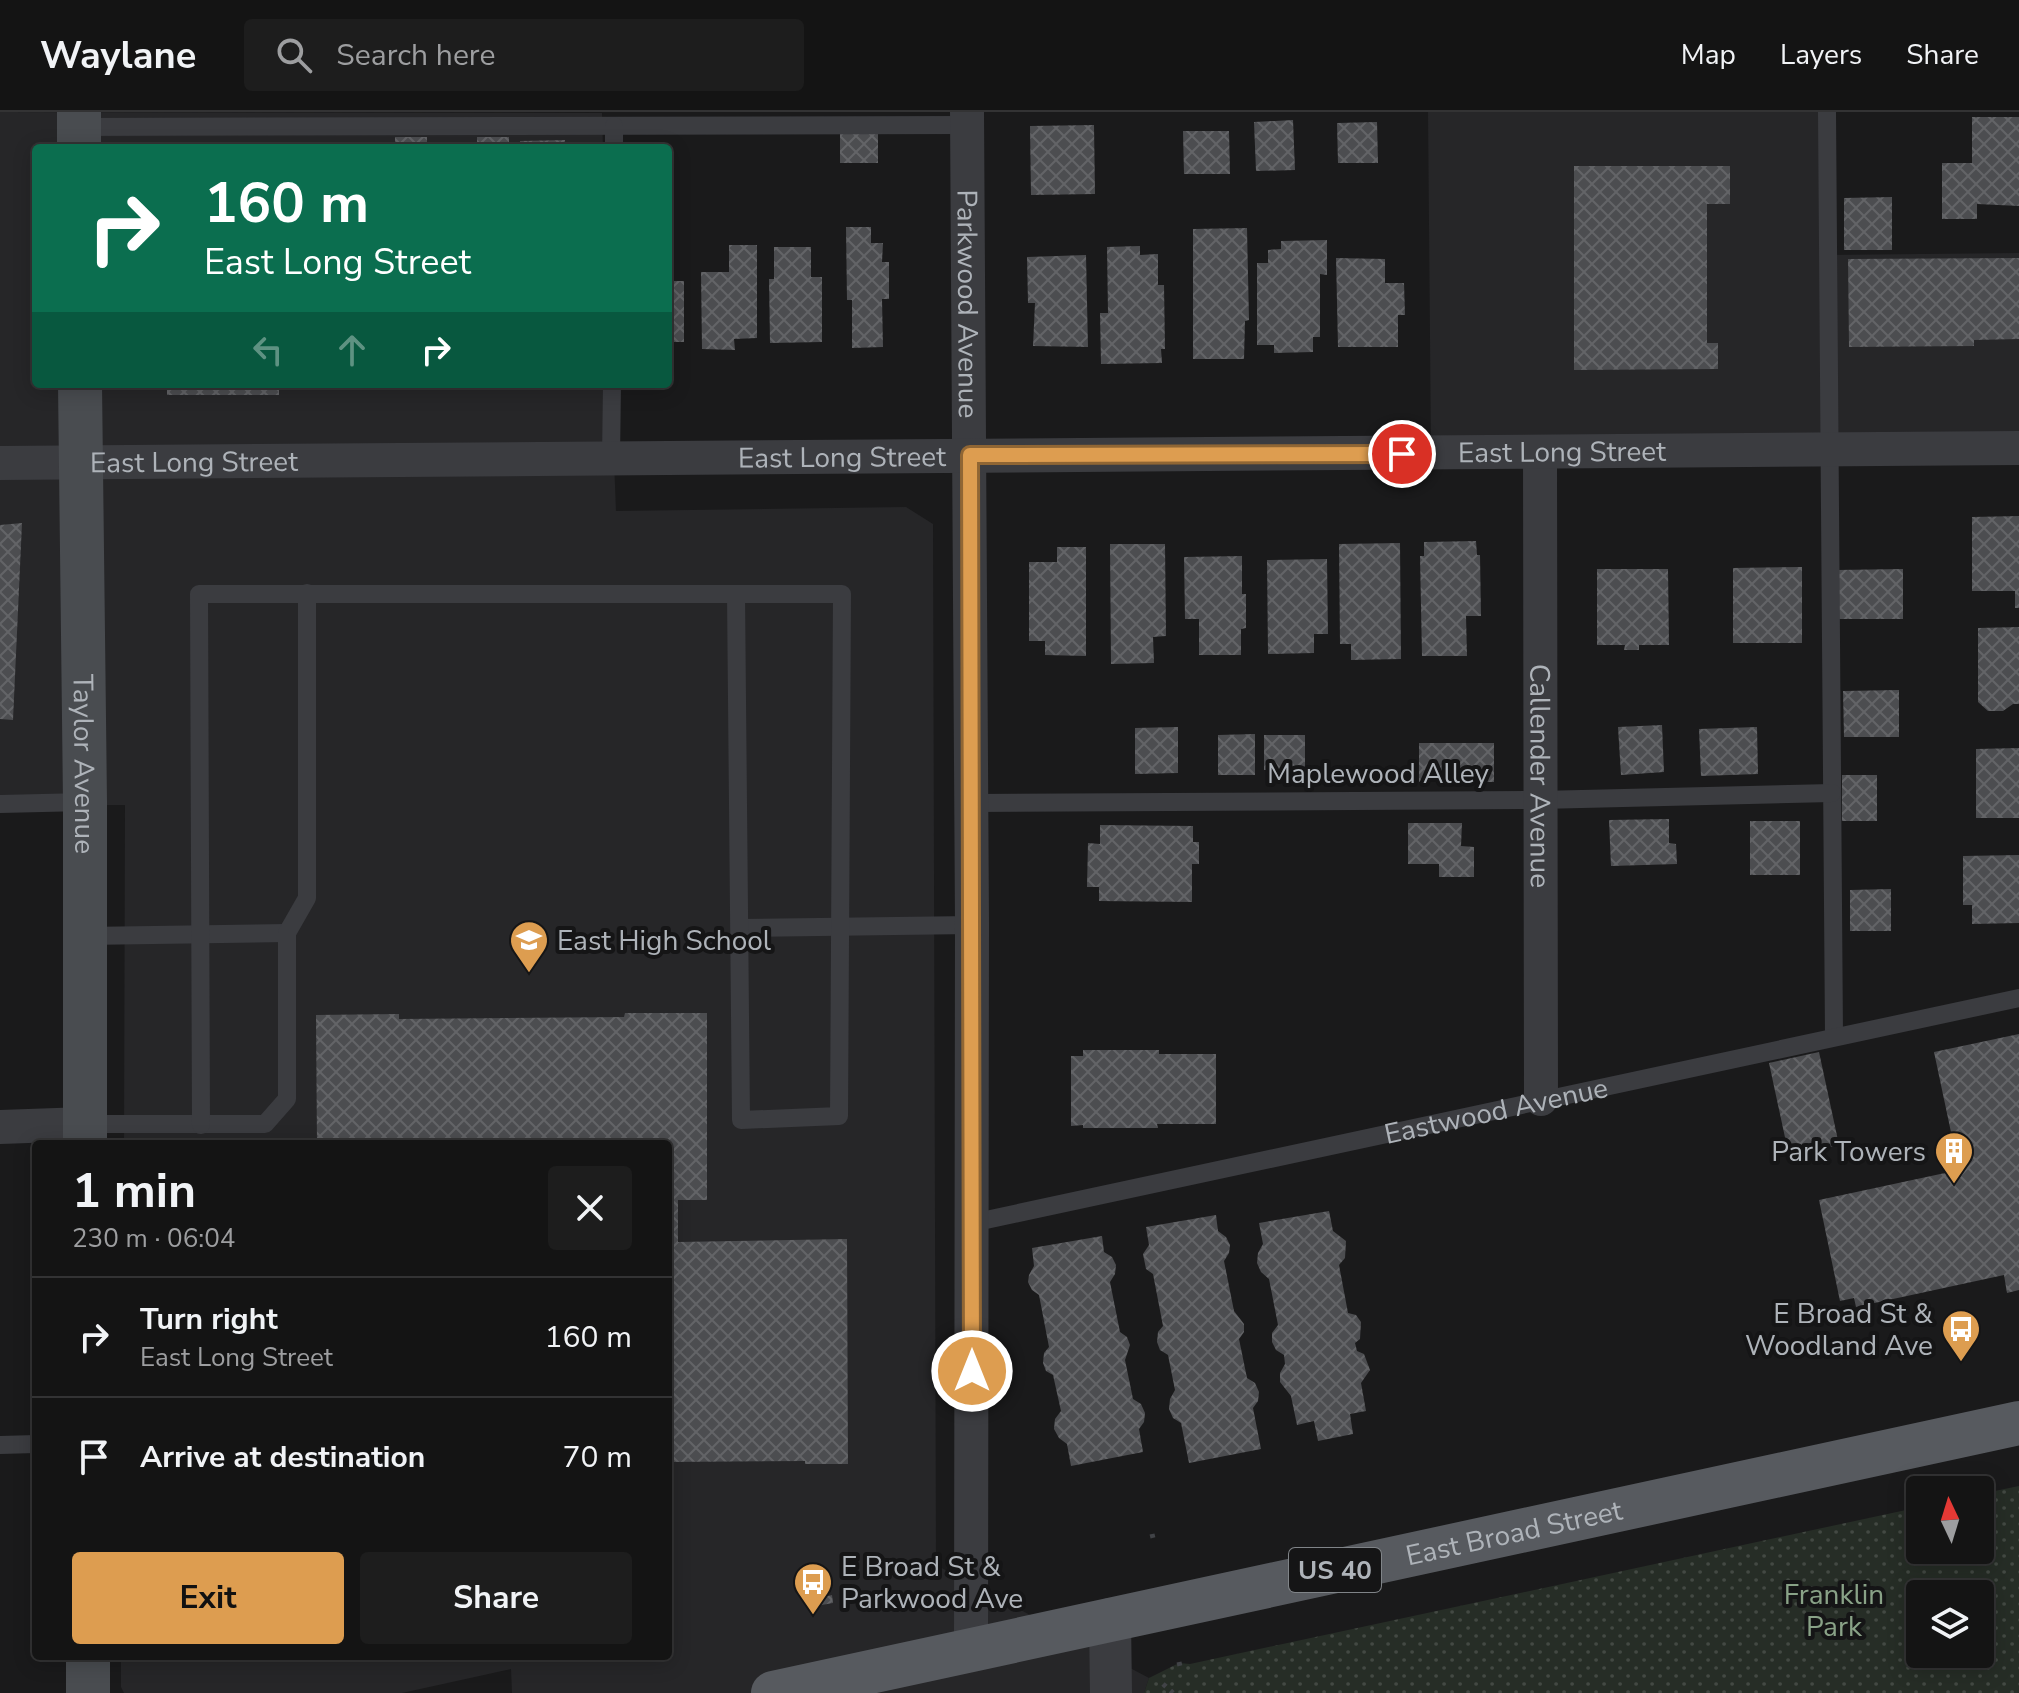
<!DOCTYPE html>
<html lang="en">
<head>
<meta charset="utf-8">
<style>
	body { margin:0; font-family:"Nunito Sans",sans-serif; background:#1d1d1d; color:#f1f3f6; height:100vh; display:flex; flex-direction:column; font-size:30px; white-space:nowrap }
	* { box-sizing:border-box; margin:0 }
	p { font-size:26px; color:#9d9ea0 }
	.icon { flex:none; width:44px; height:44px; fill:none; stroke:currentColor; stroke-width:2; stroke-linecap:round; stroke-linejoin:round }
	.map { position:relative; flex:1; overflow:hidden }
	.panel { position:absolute; left:32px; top:1028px; width:640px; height:520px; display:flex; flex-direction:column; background:#141414; border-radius:8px; box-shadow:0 4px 20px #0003,0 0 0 2px #333334 }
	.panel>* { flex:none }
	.guide { position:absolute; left:32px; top:32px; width:640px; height:244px; border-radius:8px; box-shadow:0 4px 20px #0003,0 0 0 2px #333334; background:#0b6e4f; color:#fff; overflow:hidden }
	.needle { width:52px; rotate:356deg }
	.fabs { position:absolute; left:1906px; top:1364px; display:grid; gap:16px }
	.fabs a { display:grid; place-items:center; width:88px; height:88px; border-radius:8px; background:#141414; box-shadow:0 4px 20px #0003,0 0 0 2px #333334; font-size:40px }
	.pin { position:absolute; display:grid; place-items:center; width:68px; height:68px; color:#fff; margin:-34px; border:4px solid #fff; border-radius:50%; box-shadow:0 2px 8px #0007 }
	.me { position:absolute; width:88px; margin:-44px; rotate:0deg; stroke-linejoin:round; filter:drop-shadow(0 0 6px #0008) }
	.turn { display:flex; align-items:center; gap:28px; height:168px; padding:0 40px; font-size:36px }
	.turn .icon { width:104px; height:104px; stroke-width:2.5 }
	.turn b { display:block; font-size:56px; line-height:68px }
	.lanes { display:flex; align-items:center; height:76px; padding:0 40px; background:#0003; justify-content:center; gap:40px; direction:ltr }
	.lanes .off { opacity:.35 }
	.round { display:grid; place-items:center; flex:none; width:84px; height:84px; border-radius:8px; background:#1d1d1d }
	.headline { display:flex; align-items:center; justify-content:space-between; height:136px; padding:0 40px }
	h1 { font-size:48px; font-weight:700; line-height:60px }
	.cta { display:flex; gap:16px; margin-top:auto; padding:16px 40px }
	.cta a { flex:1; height:92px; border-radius:8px; background:#dd9d50; color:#111; font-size:32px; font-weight:700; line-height:92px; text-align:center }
	.cta a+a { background:#1d1d1d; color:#f1f3f6 }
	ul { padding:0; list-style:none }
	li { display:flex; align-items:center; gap:24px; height:120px; padding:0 40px; border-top:2px solid #333334 }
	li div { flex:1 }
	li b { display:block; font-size:30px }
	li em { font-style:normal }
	header { display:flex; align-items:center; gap:48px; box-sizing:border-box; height:112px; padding:0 40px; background:#141414; border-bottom:2px solid #333334 }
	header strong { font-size:38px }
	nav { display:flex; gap:44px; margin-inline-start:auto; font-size:28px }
	.search { width:560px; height:72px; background:#1d1d1d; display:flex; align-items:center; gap:20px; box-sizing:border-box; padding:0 28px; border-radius:8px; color:#9d9ea0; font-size:30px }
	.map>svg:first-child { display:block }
	.built { fill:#262628 }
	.park { fill:url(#park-dots); fill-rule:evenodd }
	.building { fill:url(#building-cross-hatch) }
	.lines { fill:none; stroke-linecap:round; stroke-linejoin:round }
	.path { stroke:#414347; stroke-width:5; stroke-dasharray:4 6; stroke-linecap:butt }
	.service { stroke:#3b3c40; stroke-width:18 }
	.minor { stroke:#3b3c40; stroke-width:34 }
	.tertiary { stroke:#3b3c40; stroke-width:42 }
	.secondary { stroke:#494c50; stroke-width:44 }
	.primary { stroke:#575a5f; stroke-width:44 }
	.route-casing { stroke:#906634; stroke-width:20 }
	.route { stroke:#dd9d50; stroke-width:14 }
	.labels { text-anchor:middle; stroke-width:8; stroke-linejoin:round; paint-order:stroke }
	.shield { fill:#151516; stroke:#808488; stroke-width:2 }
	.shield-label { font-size:26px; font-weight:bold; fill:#aeb3b9 }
	.street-label { font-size:28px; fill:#aeb3b9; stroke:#151516 }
	.poi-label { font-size:28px; fill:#aeb3b9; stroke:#151516; text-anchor:start }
	.park-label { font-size:28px; fill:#89a287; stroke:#151516 }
</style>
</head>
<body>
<header>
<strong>Waylane</strong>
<div class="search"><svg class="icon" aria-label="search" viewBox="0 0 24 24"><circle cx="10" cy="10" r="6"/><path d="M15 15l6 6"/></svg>Search here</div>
<nav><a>Map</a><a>Layers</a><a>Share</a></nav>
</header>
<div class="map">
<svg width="2019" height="1581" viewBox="0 0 2019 1581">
	<defs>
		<pattern id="park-dots" width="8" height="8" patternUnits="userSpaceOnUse" patternTransform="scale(2)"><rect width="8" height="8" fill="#262d26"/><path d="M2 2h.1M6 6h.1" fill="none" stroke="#434943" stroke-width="1.8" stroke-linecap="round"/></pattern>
		<pattern id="building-cross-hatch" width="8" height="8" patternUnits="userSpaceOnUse" patternTransform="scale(2)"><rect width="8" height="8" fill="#4c4d50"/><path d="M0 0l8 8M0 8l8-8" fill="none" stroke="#636467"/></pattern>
	</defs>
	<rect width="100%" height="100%" fill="#1a1a1b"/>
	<g class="built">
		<path d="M0,0L602,1L603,36H36V272H611L616,399L906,395L933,412L936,1453L1149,1566L1144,1581H512L511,1557L402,1581H124L121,1575V1544H668V1032H124L125,693H0Z"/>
		<path d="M1428,0H1819L1824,143L2019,141V333L1431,340Z"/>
	</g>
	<path class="park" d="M2019,1374V1581H1144L1149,1566L1179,1551L1190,1552L1920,1395V1438H1980V1382ZM1920,1482H1980V1542H1920Z"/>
	<g class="building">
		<path d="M1972,5H2019V94L1977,92V107H1942V51H1972Z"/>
		<path d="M1293,8L1295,58L1256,59L1254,10Z"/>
		<path d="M1377,10L1378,51H1338L1337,11Z"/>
		<path d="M1094,13L1095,82L1031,83L1030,14Z"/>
		<path d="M1183,19H1229L1230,62H1184Z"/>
		<rect x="840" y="21" width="38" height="30"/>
		<rect x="395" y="25" width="32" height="11"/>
		<rect x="477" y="25" width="32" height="11"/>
		<path d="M565,28V36H520V29Z"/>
		<path d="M1574,54H1730V92H1707V231H1718V257L1574,258Z"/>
		<path d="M1892,85V138H1844V86Z"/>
		<path d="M846,115H871V131H883L882,150H889V187H882L883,235L852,236V188H847Z"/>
		<path d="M1247,116L1249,208L1245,209L1244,247H1193V117Z"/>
		<path d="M1327,128V163L1320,162V225H1313V240L1274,241V233H1257V151H1268V138L1281,137V129Z"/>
		<path d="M729,133H757V226L734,227L735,238L702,237L701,160H729Z"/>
		<path d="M1140,134V143L1158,142V173H1164L1165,237H1161L1162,251L1101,252L1100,201H1108L1107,135Z"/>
		<path d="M774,135H811V165H822V230L770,231L769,167H774Z"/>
		<path d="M1086,143L1088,235L1033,234L1035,191H1028L1027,145Z"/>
		<path d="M1336,146L1385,147V171H1404L1405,203H1398V235H1338Z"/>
		<path d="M2019,146V227L1974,228V234L1849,235L1848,147Z"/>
		<rect x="668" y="169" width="16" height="61"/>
		<rect x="167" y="272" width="112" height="11"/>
		<path d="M2019,404V496H2015V479H1972V405Z"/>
		<path d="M22,411L13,608L0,607V413Z"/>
		<path d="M1476,429L1477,443H1480L1481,504H1466L1467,544H1422L1420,444H1424V430Z"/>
		<path d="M1400,431L1401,547L1351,548V532H1340L1339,432Z"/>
		<path d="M1110,432H1165L1166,524L1153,525L1154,551L1111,552Z"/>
		<path d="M1057,435H1086V544L1045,543V529H1029V450H1057Z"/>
		<path d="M1242,444V482H1246V516L1241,517V543H1199V507H1185L1184,445Z"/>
		<path d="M1327,447L1328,522H1314V541L1268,542L1267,448Z"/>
		<path d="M1802,455V531H1733V456Z"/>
		<path d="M1597,457H1668L1669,533H1639V538H1624L1625,533H1597Z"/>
		<path d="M1903,457V507H1836V458Z"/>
		<path d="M2019,515V592H2013L2003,599H1988L1978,590V516Z"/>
		<path d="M1899,578V625H1844L1843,579Z"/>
		<path d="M1662,613L1664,660L1621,663L1618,615Z"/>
		<path d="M1178,615V661L1135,662V616Z"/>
		<path d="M1757,615L1758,662L1701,664L1699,617Z"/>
		<path d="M1255,622V663H1218V623Z"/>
		<rect x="1264" y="623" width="41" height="35"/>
		<rect x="1419" y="631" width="75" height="39"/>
		<path d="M2019,636V706H1976V637Z"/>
		<rect x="1842" y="663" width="35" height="46"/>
		<path d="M1669,707V731L1676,732L1677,752L1611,754L1609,708Z"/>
		<rect x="1750" y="709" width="50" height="54"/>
		<path d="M1408,711H1462L1461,734L1474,735V765H1439V752H1408Z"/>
		<path d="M1100,713L1193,714V730H1199V752H1192V790L1099,789V775H1087L1088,731L1100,732Z"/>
		<path d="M2019,743V811L1972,812V793H1963V744Z"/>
		<path d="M1891,777V819H1850V778Z"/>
		<path d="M625,901H707V1088H678V1130L847,1127L848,1352H805V1349L668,1350V1032H317L316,903L399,902V907L624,905Z"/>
		<path d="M2019,922V1178L2007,1181L2004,1163L1856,1195L1854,1186L1840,1189L1819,1088L1959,1058L1934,940Z"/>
		<path d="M1083,938H1159V942H1216V1012H1157L1158,1016H1083V1013L1071,1014V944H1083Z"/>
		<path d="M1819,940L1839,1033L1789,1044L1769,951Z"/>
		<path d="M1329,1099L1333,1119L1346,1129L1345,1146L1339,1153L1348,1201L1356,1203L1361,1210L1360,1227L1355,1231L1357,1239L1364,1242L1370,1258L1361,1271L1366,1299L1350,1302L1353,1322L1318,1329L1314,1309L1297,1313L1291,1284L1280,1270V1261L1285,1252L1284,1243L1276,1238L1272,1230V1221L1278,1213L1269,1167L1261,1160L1257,1151L1258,1141L1263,1132L1259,1111Z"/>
		<path d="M1216,1103L1218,1119L1226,1125L1230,1133L1229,1141L1224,1149L1234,1199L1244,1212V1220L1239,1227L1247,1266L1255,1271L1259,1280L1258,1289L1253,1296L1261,1337L1189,1351L1181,1311L1173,1306L1169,1297L1170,1287L1175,1278L1168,1243L1160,1238L1157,1230L1158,1220L1163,1214L1153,1162L1146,1157L1143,1142L1149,1133L1146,1115Z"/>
		<path d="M1102,1124L1104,1140L1112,1145L1116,1153L1115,1162L1110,1170L1120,1220L1127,1225L1130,1233L1125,1248L1133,1287L1141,1292L1145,1301L1144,1310L1139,1317L1143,1340L1071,1354L1067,1332L1059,1326L1054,1317L1055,1307L1061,1299L1053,1263L1046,1259L1043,1251L1044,1241L1049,1235L1039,1183L1032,1178L1028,1170L1029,1163L1034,1154L1032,1136Z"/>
		<path d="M832,1483L833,1491L816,1494L815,1487Z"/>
	</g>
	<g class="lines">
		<g class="path">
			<path d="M1152,1422L1154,1430"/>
			<path d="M894,1481L895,1490"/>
			<path d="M1179,1550L1181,1559"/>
			<path d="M1163,1572L1173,1581"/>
		</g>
		<g class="service">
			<path d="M1827,0L1834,925"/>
			<path d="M79,15L967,13"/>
			<path d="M614,36V14"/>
			<path d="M611,347L612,272"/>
			<path d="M971,691L1540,688L1832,681"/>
			<path d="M0,692L85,690"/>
			<path d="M740,816L972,813"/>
			<path d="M85,824L287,821"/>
			<path d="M85,1012H265L287,987V821L307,786V481"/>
			<path d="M201,1013L199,482H842L839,1004L741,1008L736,482"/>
			<path id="s1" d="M972,1111L2019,886"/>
			<path d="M0,1333L36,1332"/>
		</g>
		<g class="minor">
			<path id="s2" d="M967,0L972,813L971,1537"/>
			<path id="s3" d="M1540,342L1541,987"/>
			<path id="s4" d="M0,351L2019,336"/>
			<path d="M0,1015L85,1012"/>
		</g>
		<path class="tertiary" d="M1110,1507L1111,1581"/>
		<g class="secondary">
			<path d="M79,0V36"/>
			<path id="s5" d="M80,272L85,690V1032"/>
			<path d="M88,1544V1581"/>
		</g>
		<path class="primary" id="s6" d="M773,1581L2019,1311"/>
	</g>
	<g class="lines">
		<defs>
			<path id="route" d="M972,1259L970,343L1402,342"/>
		</defs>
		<use href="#route" class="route-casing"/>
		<use href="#route" class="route"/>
	</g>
	<defs>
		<symbol id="school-pin" viewBox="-11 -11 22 30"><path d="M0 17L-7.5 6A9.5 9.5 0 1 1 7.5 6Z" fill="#dd9d50" stroke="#151516"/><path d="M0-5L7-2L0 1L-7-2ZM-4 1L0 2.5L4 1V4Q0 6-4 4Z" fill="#fff"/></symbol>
		<symbol id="building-pin" viewBox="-11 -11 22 30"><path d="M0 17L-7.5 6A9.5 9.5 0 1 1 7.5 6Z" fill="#dd9d50" stroke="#151516"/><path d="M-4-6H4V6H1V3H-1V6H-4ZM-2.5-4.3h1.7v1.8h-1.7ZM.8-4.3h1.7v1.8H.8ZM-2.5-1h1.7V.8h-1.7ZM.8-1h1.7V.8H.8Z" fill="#fff"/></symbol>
		<symbol id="bus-pin" viewBox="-11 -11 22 30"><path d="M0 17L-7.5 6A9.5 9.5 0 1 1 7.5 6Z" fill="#dd9d50" stroke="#151516"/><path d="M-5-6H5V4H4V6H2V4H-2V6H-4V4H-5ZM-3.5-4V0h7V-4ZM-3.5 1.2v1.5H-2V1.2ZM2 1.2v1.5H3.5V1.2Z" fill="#fff"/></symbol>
	</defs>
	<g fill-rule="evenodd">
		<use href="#school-pin" x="507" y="806" width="44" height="60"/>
		<use href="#building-pin" x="1932" y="1017" width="44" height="60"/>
		<use href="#bus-pin" x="1939" y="1195" width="44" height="60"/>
		<use href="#bus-pin" x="791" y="1448" width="44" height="60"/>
	</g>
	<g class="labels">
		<rect class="shield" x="1289" y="1436" width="92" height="44" rx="6"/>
		<g class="shield-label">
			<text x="1335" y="1467">US 40</text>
		</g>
		<g class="street-label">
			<text dy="10" stroke="none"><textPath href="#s2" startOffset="192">Parkwood Avenue</textPath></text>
			<text dy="10" stroke="none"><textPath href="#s4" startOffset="1562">East Long Street</textPath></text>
			<text dy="10" stroke="none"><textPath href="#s4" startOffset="842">East Long Street</textPath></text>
			<text dy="10" stroke="none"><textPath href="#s4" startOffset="194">East Long Street</textPath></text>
			<text dy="10" stroke="none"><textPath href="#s5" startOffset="380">Taylor Avenue</textPath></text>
			<text x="1378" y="671">Maplewood Alley</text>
			<text dy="10" stroke="none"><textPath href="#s3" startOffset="322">Callender Avenue</textPath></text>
			<text dy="10" stroke="none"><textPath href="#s1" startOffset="536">Eastwood Avenue</textPath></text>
			<text dy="10" stroke="none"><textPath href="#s6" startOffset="758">East Broad Street</textPath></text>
		</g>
		<g class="poi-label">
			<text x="557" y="838">East High School</text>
			<text x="1926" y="1049" text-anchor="end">Park Towers</text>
			<text x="1933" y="1211" text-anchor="end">E Broad St &amp;<tspan x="1933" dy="32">Woodland Ave</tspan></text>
			<text x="841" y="1464">E Broad St &amp;<tspan x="841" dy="32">Parkwood Ave</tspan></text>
		</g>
		<g class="park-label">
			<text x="1834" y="1492">Franklin<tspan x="1834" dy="32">Park</tspan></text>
		</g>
	</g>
</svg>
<div class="fabs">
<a><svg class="needle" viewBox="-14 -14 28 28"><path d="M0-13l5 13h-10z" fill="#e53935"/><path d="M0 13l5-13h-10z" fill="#9d9ea0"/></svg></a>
<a><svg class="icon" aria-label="layers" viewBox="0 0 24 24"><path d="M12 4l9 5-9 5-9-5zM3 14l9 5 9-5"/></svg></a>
</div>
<div class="pin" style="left:1402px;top:342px;background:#d93025"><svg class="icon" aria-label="arrive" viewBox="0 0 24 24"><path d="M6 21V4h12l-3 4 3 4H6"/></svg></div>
<svg class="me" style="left:972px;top:1259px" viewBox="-20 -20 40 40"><circle r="17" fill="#dd9d50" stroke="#fff" stroke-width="3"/><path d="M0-11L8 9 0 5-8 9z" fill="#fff"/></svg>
<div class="guide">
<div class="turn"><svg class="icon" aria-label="right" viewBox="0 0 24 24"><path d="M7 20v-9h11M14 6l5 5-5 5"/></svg><div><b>160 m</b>East Long Street</div></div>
<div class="lanes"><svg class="icon off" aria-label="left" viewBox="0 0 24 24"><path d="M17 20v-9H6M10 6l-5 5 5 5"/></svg><svg class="icon off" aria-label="ahead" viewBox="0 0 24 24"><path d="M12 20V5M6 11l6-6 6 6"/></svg><svg class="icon" aria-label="right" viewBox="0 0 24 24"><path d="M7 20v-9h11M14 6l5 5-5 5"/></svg></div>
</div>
<section class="panel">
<div class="headline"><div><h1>1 min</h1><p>230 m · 06:04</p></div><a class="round"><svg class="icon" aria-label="close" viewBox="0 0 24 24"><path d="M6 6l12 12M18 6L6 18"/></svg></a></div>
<ul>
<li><svg class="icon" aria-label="right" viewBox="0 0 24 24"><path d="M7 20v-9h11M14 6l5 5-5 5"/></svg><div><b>Turn right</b><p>East Long Street</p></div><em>160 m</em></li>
<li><svg class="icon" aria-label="arrive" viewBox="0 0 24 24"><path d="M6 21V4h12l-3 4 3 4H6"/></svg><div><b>Arrive at destination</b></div><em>70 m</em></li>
</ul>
<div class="cta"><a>Exit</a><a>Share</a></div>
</section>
</div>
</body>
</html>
